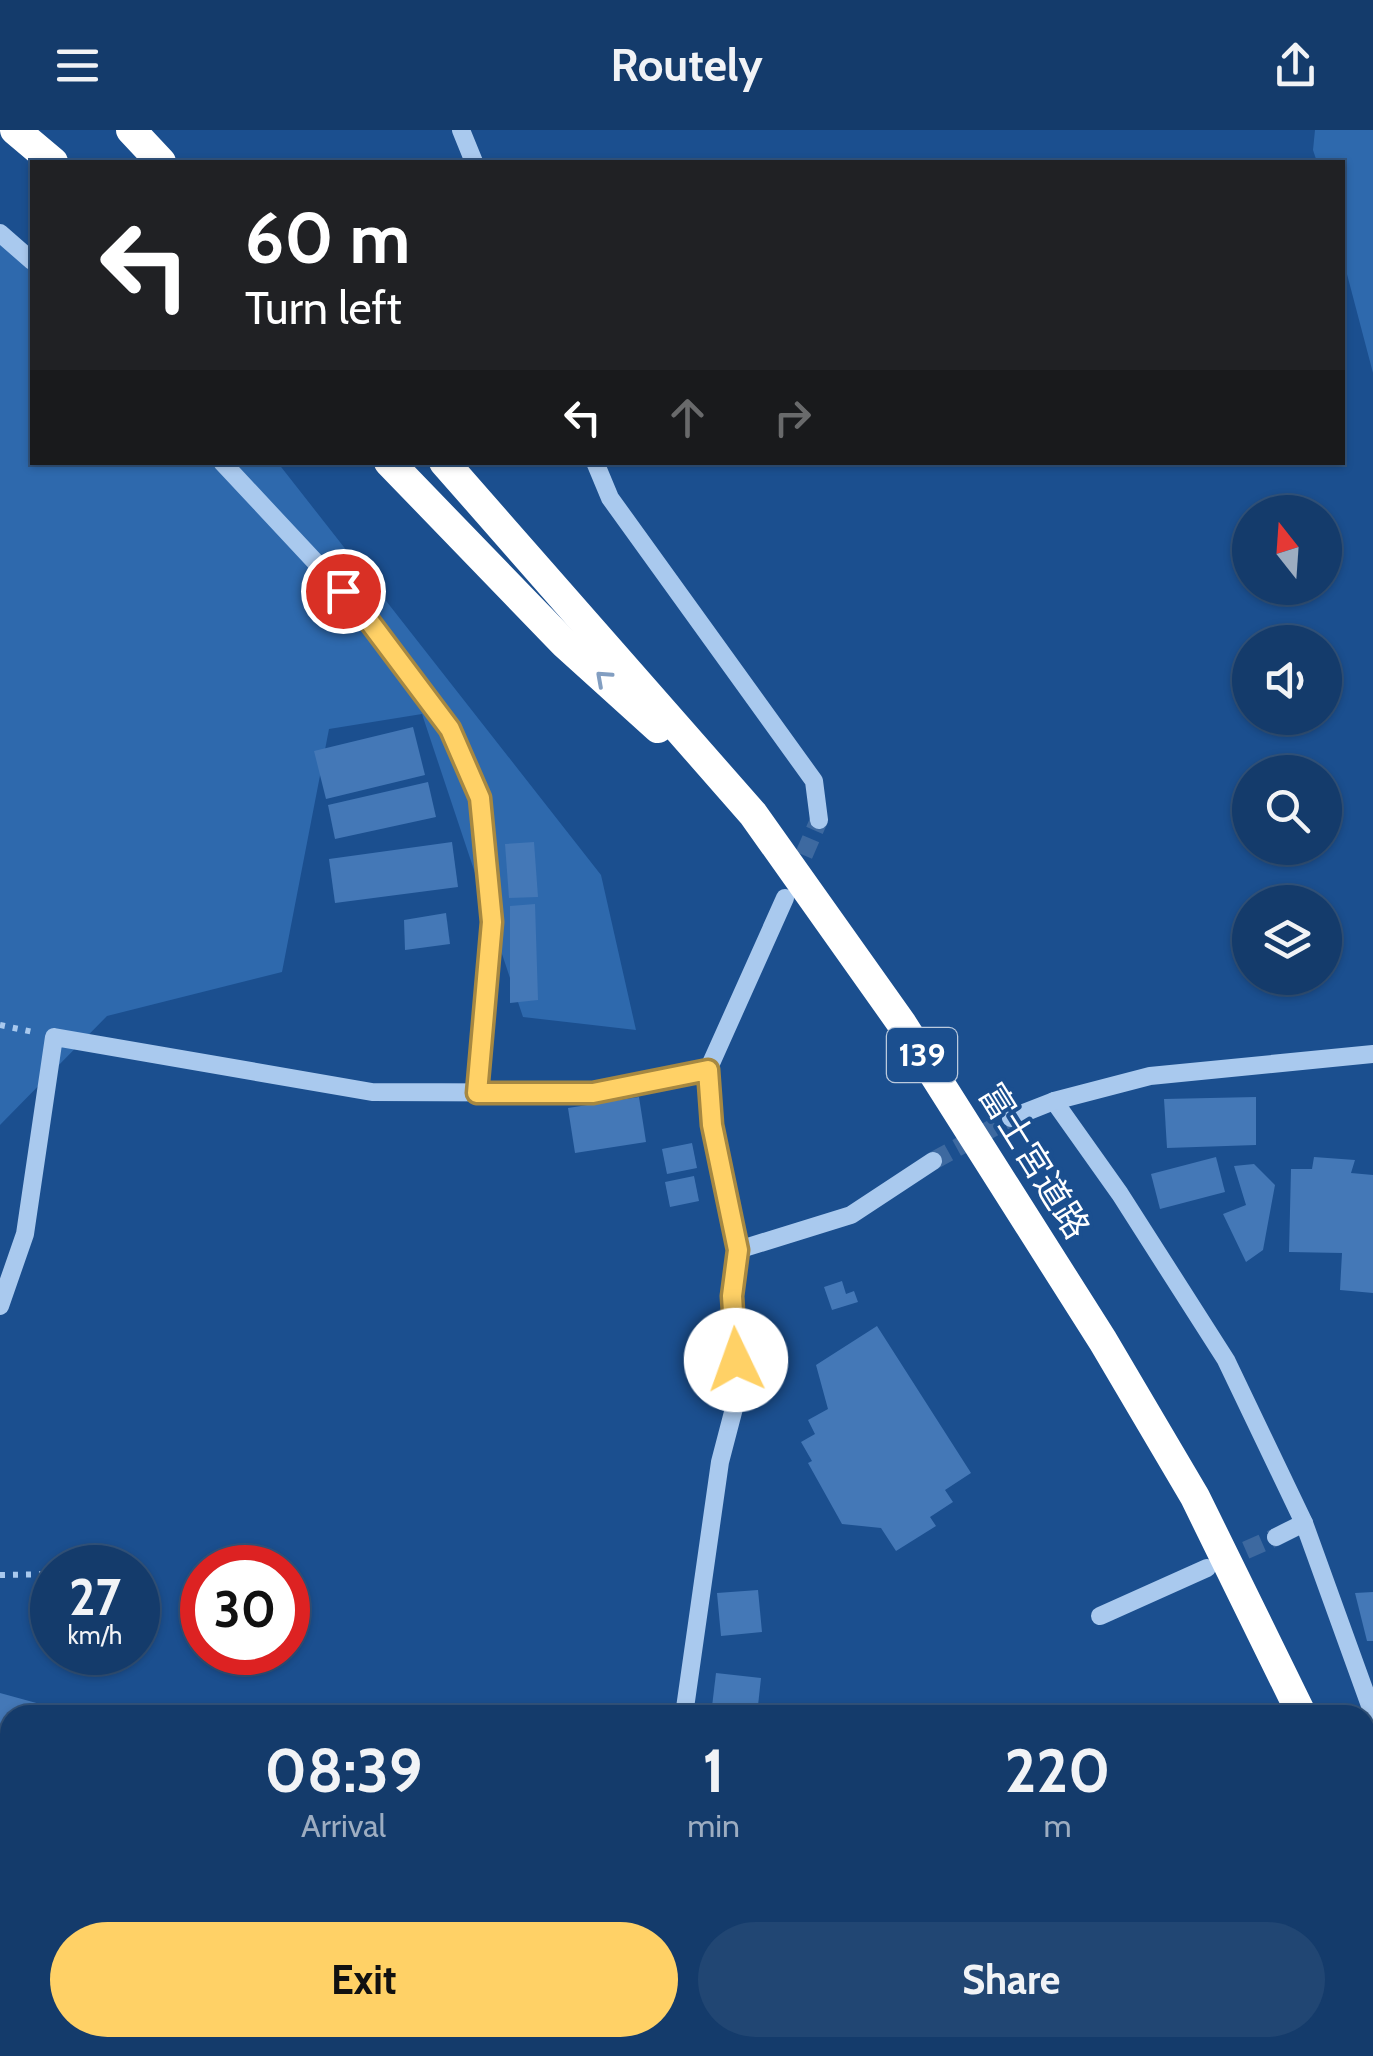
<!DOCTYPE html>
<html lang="en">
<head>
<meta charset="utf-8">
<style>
	body { margin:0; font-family:Cabin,"Noto Sans JP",sans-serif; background:#214673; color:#f1f3f6; height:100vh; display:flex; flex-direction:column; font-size:38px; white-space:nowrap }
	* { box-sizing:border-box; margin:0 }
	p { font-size:32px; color:#9dadc1 }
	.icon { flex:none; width:55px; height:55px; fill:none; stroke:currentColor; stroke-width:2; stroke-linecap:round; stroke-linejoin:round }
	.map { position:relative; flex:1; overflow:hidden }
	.details { position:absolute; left:0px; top:1575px; width:1375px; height:352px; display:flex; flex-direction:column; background:#143b6b; border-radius:30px 30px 0 0; box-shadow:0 2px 8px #0004,0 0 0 2px #33557e }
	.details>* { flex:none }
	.banner { position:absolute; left:30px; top:30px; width:1315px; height:305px; border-radius:0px; box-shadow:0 2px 8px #0004,0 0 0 2px #33557e; background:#202124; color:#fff; overflow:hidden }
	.needle { width:65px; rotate:343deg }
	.fabs { position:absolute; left:1232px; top:365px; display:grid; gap:20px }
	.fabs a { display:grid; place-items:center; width:110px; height:110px; border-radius:50%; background:#143b6b; box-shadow:0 2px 8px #0004,0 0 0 2px #33557e; font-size:50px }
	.speed { position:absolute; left:30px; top:1415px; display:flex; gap:20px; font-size:50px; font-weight:700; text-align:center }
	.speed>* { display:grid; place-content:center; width:130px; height:130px; border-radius:50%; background:#143b6b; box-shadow:0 2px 8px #0004,0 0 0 2px #33557e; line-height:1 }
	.speed small { font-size:25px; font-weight:400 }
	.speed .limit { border:15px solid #d22; background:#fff; color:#111 }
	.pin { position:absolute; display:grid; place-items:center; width:85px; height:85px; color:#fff; margin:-42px; border:5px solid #fff; border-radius:50%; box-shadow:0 2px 10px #0007 }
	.me { position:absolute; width:110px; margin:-55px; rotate:357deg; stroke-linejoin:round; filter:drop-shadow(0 0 8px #0008) }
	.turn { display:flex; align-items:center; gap:35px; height:210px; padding:0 50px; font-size:45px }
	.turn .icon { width:130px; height:130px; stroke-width:2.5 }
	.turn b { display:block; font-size:70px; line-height:85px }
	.lanes { display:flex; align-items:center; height:95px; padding:0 50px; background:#0003; justify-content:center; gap:50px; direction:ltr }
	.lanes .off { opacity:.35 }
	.eta { display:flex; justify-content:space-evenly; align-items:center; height:170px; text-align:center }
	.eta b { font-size:60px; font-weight:700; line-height:70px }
	.button { display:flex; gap:20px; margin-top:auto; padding:20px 50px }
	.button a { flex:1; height:115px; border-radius:60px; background:#ffd166; color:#111; font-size:40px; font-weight:700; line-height:115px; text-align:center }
	.button a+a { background:#214673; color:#f1f3f6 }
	header { display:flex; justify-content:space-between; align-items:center; height:130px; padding:0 50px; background:#143b6b; font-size:45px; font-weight:700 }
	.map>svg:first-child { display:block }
	.green { fill:#2e69ad }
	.building { fill:#4478b7 }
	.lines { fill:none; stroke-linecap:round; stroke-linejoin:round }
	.minor-tunnel { stroke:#3d69a0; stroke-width:18; stroke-dasharray:18 9; stroke-linecap:butt }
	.path { stroke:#a9c9ee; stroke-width:6; stroke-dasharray:5 8; stroke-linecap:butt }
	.minor { stroke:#a9c9ee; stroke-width:18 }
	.highway { stroke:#fff; stroke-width:30 }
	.oneway { stroke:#829ec1 }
	.route-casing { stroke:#a68842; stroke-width:25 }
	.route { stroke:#ffd166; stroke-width:18 }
	.labels { text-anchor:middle; stroke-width:8; stroke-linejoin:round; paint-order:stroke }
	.shield { fill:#1b4f8f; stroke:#bbcadd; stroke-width:2.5 }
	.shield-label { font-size:32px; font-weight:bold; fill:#fff }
	.street-label { font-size:35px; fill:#fff; stroke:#1b4f8f }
</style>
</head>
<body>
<header><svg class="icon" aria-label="menu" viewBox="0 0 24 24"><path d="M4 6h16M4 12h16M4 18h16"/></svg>Routely<svg class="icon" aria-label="share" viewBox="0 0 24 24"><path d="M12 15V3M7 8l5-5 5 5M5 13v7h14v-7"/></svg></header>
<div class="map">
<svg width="1373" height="1926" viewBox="0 0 1373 1926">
	<rect width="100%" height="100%" fill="#1b4f8f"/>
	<g class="green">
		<path d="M1315,0H1373V243L1343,129L1342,32H1317L1313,20Z"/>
		<path d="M0,105L32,138V332L278,333L601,745L636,900L523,887L422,584L329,599L282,842L107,886L0,995Z"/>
	</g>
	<g class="building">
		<path d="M413,597L425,645L326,669L314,621Z"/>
		<path d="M428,652L436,687L335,709L328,675Z"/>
		<path d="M452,712L458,757L335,773L329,729Z"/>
		<path d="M534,712L538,767L509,768L505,714Z"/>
		<path d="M535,774L538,870L510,873V776Z"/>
		<path d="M446,783L450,814L405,820L404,790Z"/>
		<path d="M639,967L646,1012L575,1023L568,978Z"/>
		<path d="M1256,967V1015L1167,1018L1164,969Z"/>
		<path d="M692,1013L697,1038L667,1044L662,1019Z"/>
		<path d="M1216,1027L1225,1062L1160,1079L1151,1044Z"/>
		<path d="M1314,1027L1355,1030L1351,1043L1373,1045V1163L1340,1160L1342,1123L1289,1122L1291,1039H1312Z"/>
		<path d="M1254,1034L1275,1055L1263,1120L1246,1132L1223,1084L1246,1075L1234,1036Z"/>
		<path d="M694,1046L699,1071L670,1077L665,1052Z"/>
		<path d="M842,1151L846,1164L854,1161L858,1172L832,1180L824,1157Z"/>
		<path d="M877,1196L971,1343L945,1360L953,1372L930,1387L936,1396L896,1421L881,1398L842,1394L808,1333L812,1331L801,1312L815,1304L808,1290L828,1279L816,1235Z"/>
		<path d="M758,1460L762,1502L721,1506L717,1463Z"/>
		<path d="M1373,1462V1511H1367L1355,1463Z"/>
		<path d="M716,1543L761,1548L757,1585H711Z"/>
		<path d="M0,1563L51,1577L48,1585H10V1905L0,1906Z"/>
	</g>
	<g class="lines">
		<g class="minor-tunnel">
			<path d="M793,750L819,690"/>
			<path d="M933,1031L1011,988"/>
			<path d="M1221,1431L1276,1407"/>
		</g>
		<g class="path">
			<path d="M0,895L33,902"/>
			<path d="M0,1445L52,1444"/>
		</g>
		<g class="minor">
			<path d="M461,0L474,32"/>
			<path d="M0,103L32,131"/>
			<path d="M222,332L363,483L451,599L479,668L492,792L477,963"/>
			<path d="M595,332L610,368L814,651L819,690"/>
			<path d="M1054,971L1120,1064L1226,1230L1304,1393L1373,1584"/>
			<path d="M1011,988L1054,971L1150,946L1373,924"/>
			<path d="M738,1120L851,1085L933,1031"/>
			<path d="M0,1176L25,1104L54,907L372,962L593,963L708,940"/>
			<path d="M1276,1407L1304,1393"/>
			<path d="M1100,1486L1207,1438"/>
			<path d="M684,1585L720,1332L738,1263L732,1166L738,1120L712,995L708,940L785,768"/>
			<path d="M682,1918L689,1926"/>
		</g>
		<g class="highway">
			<path d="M15,0L53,32"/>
			<path d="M131,0L161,32"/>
			<path d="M389,332L564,513L658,598"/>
			<path d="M444,332L753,684L902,894L1103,1211L1195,1367L1302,1585"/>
			<path d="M1365,1729L1373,1748"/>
		</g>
	</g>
	<defs><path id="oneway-chevron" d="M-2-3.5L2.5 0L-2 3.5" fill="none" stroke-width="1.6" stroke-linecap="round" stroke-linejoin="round" transform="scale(2.5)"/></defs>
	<use class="oneway" href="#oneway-chevron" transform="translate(603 548) rotate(-138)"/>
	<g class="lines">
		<defs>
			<path id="route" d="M343,461L363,483L450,599L480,668L492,792L477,963H593L708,940L712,995L738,1120L732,1166L736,1230"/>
		</defs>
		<use href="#route" class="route-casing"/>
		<use href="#route" class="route"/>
	</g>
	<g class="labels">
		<rect class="shield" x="887" y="898" width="70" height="54" rx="8"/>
		<g class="shield-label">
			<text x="922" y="936">139</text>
		</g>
		<g class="street-label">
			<text transform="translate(1034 1031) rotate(58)" y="12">富士宮道路</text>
		</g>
	</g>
</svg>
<div class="fabs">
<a><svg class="needle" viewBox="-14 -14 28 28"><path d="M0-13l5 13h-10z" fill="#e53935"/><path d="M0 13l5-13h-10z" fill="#9dadc1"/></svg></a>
<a><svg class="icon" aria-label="sound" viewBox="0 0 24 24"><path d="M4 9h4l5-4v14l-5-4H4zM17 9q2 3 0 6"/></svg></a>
<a><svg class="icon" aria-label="search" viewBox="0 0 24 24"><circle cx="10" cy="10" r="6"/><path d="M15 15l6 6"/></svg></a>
<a><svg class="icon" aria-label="layers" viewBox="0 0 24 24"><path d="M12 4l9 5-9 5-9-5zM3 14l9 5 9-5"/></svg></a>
</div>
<div class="speed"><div>27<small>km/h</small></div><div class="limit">30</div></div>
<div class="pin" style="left:343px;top:461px;background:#d93025"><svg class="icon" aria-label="arrive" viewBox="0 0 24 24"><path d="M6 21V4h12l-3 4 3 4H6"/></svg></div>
<svg class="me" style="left:736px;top:1230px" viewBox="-20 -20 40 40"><circle r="19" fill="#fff"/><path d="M0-13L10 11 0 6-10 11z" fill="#ffd166"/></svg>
<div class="banner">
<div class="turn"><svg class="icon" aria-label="left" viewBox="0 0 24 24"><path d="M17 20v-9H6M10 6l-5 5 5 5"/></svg><div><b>60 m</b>Turn left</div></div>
<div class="lanes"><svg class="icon" aria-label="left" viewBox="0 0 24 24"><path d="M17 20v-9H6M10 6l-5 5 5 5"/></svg><svg class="icon off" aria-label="ahead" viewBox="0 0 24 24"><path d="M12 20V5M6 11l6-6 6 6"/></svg><svg class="icon off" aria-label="right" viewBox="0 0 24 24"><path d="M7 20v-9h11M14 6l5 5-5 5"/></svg></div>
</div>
<section class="details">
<div class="eta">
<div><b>08:39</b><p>Arrival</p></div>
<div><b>1</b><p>min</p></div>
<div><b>220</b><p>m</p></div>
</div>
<div class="button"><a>Exit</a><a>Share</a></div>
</section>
</div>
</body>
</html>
